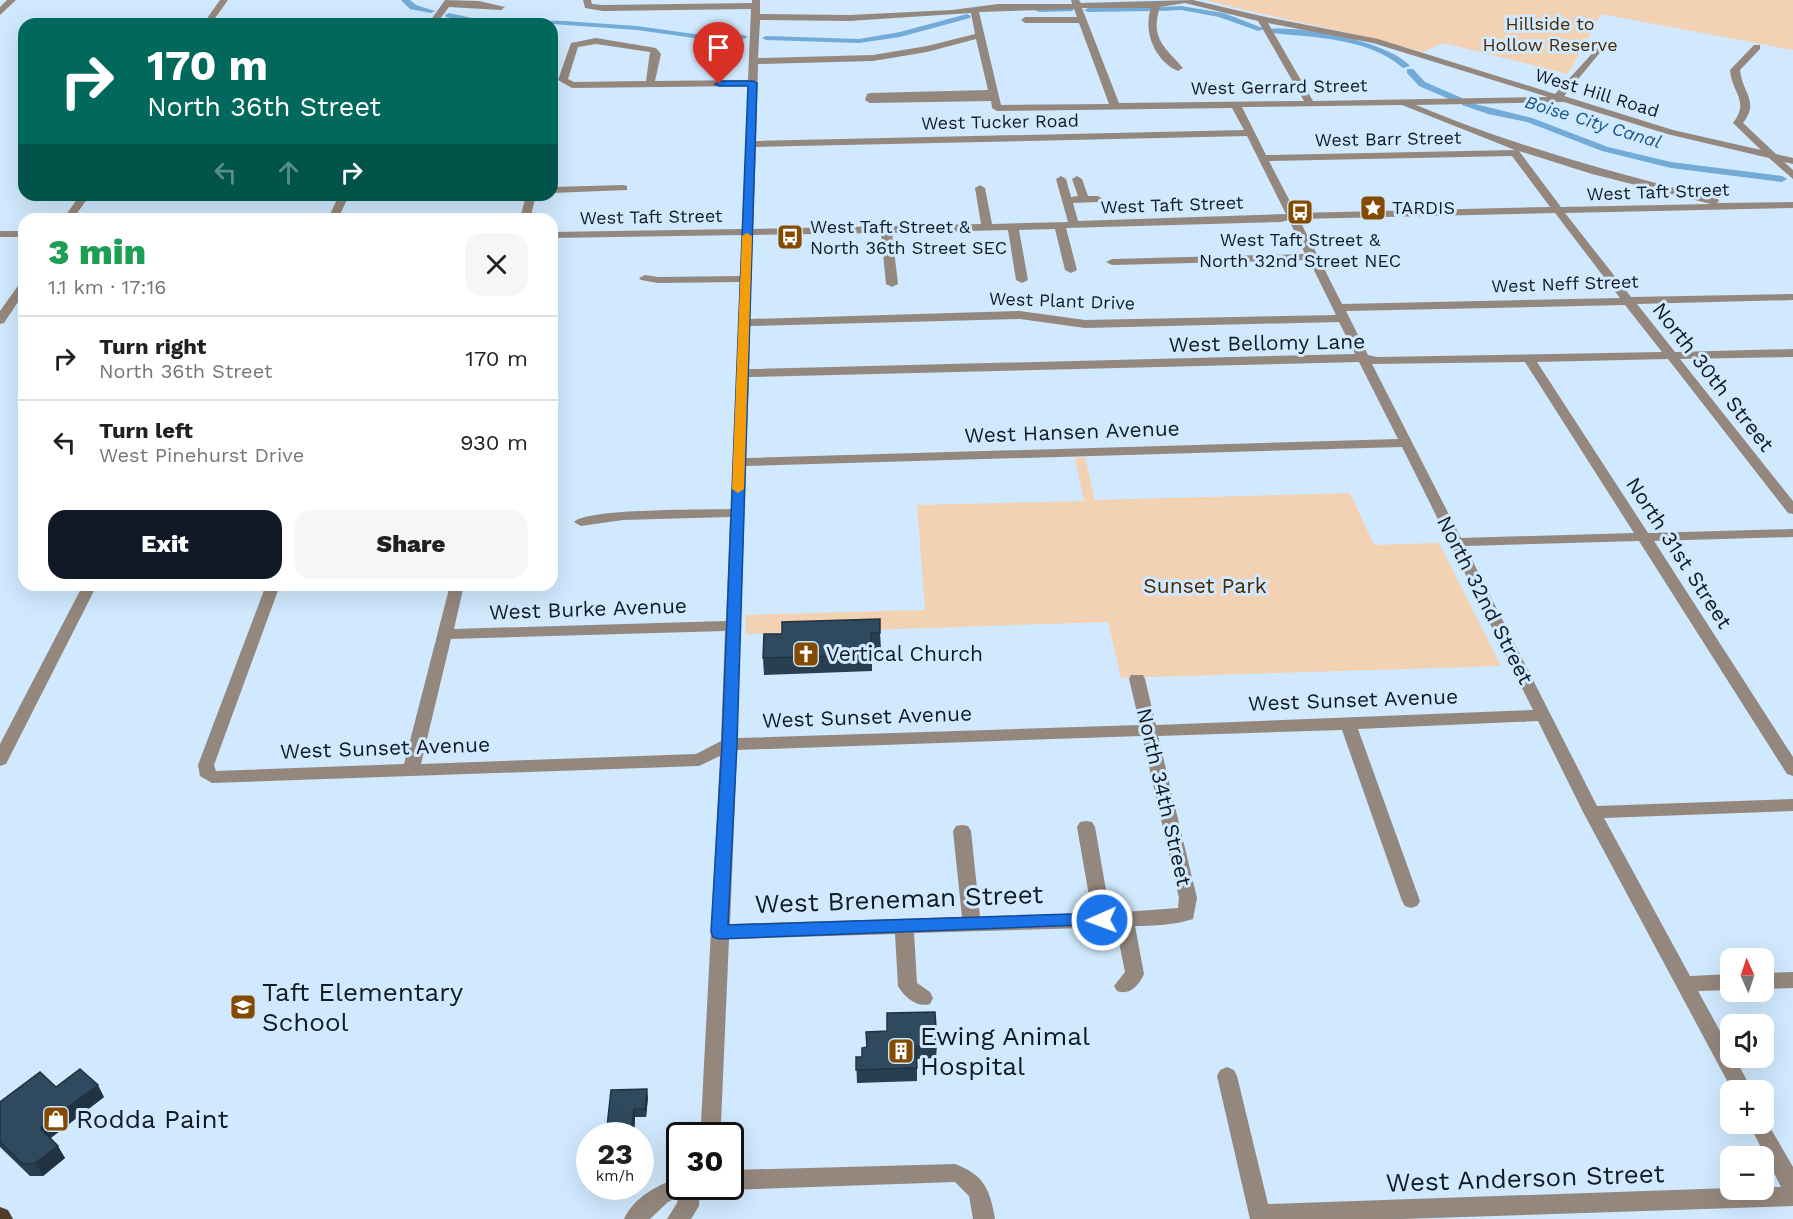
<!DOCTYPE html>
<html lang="en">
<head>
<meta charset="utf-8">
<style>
	body { margin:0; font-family:"Work Sans",sans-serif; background:#f6f6f6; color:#202124; height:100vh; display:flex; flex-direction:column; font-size:22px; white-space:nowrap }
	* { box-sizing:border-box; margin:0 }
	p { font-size:20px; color:#757577 }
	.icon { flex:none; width:33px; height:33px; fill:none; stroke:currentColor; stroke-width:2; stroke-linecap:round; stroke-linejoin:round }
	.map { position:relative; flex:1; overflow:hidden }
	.sheet { position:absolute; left:18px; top:213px; width:540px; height:378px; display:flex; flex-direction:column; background:#fff; border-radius:18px; box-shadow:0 6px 24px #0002 }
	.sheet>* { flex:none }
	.banner { position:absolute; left:18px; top:18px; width:540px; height:183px; border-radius:18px; box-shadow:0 6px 24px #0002; background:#00695c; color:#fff; overflow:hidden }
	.needle { width:39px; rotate:357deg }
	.tools { position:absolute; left:1720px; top:948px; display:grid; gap:12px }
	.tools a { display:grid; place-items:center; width:54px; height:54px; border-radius:12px; background:#fff; box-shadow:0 6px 24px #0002; font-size:30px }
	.speed { position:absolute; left:576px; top:1122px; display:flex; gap:12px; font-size:30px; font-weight:700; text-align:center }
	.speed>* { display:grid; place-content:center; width:78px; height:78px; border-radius:50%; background:#fff; box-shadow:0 6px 24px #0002; line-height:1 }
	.speed small { font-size:15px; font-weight:400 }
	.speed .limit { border:3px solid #111; border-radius:9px; background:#fff; color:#111 }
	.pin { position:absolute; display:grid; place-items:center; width:51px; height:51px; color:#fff; margin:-62px -26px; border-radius:50% 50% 50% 0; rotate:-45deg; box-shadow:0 0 6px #0007 }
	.pin .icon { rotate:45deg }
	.me { position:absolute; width:66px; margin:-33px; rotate:268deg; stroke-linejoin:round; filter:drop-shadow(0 0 4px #0008) }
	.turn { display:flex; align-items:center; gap:21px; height:126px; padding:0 30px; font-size:27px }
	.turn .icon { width:78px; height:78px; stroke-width:2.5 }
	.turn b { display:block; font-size:42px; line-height:51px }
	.lanes { display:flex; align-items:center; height:57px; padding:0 30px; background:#0003; justify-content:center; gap:30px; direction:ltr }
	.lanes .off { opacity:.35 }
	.round { display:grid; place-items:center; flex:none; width:63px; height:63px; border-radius:18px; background:#f6f6f6 }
	.headline { display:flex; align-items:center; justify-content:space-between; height:102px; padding:0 30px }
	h1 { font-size:36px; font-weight:800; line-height:45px; color:#1e9e55 }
	.primary-button { display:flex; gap:12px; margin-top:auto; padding:12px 30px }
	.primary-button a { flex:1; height:69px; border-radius:18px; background:#111827; color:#fff; font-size:24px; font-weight:800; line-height:69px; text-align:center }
	.primary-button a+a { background:#f6f6f6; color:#202124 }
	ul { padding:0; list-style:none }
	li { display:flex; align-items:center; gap:18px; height:84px; padding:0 30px; border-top:2px solid #e0e0e0 }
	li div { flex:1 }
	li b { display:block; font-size:22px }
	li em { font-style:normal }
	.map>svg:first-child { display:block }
	.green { fill:#f3d1b3 }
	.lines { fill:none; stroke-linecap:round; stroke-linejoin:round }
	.canal { fill:#72abd8; fill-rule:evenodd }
	.minor { fill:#94877d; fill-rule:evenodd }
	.major { fill:#513d2a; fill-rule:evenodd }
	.wall { fill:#283f51 }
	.shaded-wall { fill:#213342 }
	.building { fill:#2f495e; stroke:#213342; stroke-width:1.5 }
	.route { fill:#1a73e8; stroke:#114b97; stroke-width:1.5 }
	.slow { fill:#f59e0b }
	.labels { text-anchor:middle; stroke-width:6; stroke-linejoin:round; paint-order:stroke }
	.far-park-label { font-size:18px; fill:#4a2800; stroke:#d0e9fe }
	.far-street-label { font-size:18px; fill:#101b24; stroke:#d0e9fe }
	.far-water-label { font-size:18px; font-style:italic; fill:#175783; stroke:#d0e9fe }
	.far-poi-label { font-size:18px; fill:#101b24; stroke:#d0e9fe; text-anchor:start }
	.street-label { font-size:21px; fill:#101b24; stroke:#d0e9fe }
	.park-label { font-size:21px; fill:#4a2800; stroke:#d0e9fe }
	.poi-label { font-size:21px; fill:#101b24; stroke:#d0e9fe; text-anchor:start }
	.near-street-label { font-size:26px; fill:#101b24; stroke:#d0e9fe }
	.near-poi-label { font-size:26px; fill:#101b24; stroke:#d0e9fe; text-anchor:start }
</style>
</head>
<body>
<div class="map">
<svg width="1793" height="1219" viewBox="0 0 1793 1219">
	<rect width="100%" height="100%" fill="#d0e9fe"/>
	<g class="green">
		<path d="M1205,0H1793V50L1601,14L1568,74L1443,43L1423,52C1351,31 1278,19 1205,0Z"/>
		<path d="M1085,457L1095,500L1350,493L1374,545L1439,543L1501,666L1121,678L1108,622L746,634V615L925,610L917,505L1084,501L1075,458Z"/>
	</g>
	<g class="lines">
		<g class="canal">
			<path d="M401,0H410L416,5L435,11L431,13L410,9Z"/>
			<path d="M1181,6L1224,13L1265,29L1258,31L1219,17L1181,10L1161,11L1157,9L1161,7Z"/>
			<path d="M1070,7H1073V11L1039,12L1035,10L1039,8Z"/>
			<path d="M1149,7H1152V11L1088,12L1084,10L1088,8Z"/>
			<path d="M449,13L481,20L564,21L637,26L694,34L744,35L748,37L744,39L694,38L637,30L552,24H479L446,17L445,15Z"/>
			<path d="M967,14L971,16L970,18L900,37L859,43L766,40L762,38L766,36L859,39L900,32Z"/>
			<path d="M1270,29C1304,26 1387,41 1410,66L1403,68C1368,38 1317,38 1273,33H1270Z"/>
			<path d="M1407,69H1413L1425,82L1462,98L1463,101L1532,118L1608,147L1671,162L1782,176L1787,179L1782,182L1671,168L1602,151L1527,122L1488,114L1462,105L1461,102H1456L1419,86L1407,73Z"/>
		</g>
		<g class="minor">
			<path d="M7,0H16L0,15V7Z"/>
			<path d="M220,0H228L211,24H203Z"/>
			<path d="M445,0L479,1L505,7L501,10L449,7L436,24H428Z"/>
			<path d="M583,0H591L592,4L603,5L752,3V0H760V14L849,15L952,10L998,4H1072L1071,0H1079L1081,3L1193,0L1261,16L1378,39L1555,94L1599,46L1603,49L1564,96L1673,130L1761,150L1733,123C1750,100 1732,94 1730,70L1754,45H1760V49L1740,70C1742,93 1760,101 1743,123L1776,154L1793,158V164L1784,162L1793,170V179L1769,158L1667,134L1564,102L1416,105C1514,146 1615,173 1718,199L1719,201L1717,203L1793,202V208L1565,213L1631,297L1793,294V300L1637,304L1675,352L1793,349V357L1680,359L1793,501V514L1788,513L1668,359L1537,362L1648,533L1793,529V537L1654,541L1793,757V776L1787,774L1639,541L1465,546L1597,806L1793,799V811L1604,818L1690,976L1731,974V990L1698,991L1731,1051V1058H1735L1752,1090H1732L1583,812L1538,721L1358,729L1420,901L1417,906L1411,908L1405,906L1402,901L1342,730L1158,736L1197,898L1193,919C1174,925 1155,926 1135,926L1144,974C1139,985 1130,996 1117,991L1114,986L1125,972L1116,927L914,933L917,983L930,992L933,998L930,1004C917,1008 904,997 898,986L895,934L729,939L721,1123L718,1136H698L701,1123L720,756L699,766L212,783L200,776L198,765L266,585H280L214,765L216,771L404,764L450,585H464L454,629L726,621L730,517L623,520L581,526L574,522C587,508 705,510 731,509L740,282L658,283L641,280L639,278L645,275L658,277L740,276L742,235L552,238V232L742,229L748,86L572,88L558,80L571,43L596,38L656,48L661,54L655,81L748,80L751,9L603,11L585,8ZM1185,3L1258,21L1304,101L1119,103L1082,8H1151C1143,31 1154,60 1178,71L1183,68C1164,46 1150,38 1160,7ZM1074,9L1077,17H1025L1021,20L1025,23H1079L1109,104L1001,105L979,12ZM971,13L975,34L927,46L873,55L758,58L760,20L849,21ZM1268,23L1373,43L1548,97L1313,101ZM976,39L988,90L870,93L867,94L865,100L870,103L991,101L992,108L997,111L1232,108L1244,130L756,141L758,64L873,61L927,52ZM596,44L650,52L646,81L574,82L568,79L578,47ZM1402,105L1515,150L1266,155L1242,107ZM1247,136L1286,214L1078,221L1073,203L1098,202L1103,199L1098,196H1088L1082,179L1077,176L1072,179L1078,196L1071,197L1066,179L1061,176L1056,179L1068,222L992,224L985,188L980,185L975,188L981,224L753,229L756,147ZM1519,151L1592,174L1711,204L1561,207ZM1512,156L1550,207L1296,213L1269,161ZM1555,213L1620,298L1342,304L1299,219ZM1289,220L1305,254L1112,259L1106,262L1112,265L1309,260L1336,315L1085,320L1020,311L750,319L753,235L881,233L886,284L892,287L898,284L892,233L1008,230L1016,280L1022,283L1028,280L1019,230L1055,229L1065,270L1071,273L1077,270L1066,228L1281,222ZM1625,305L1662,352L1377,357L1368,355L1346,311ZM1020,319L1085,328L1339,322L1355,354L749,369L750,326ZM1359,362L1398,439L746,458L749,377ZM1525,362L1634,533L1461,538L1372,364ZM1402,447L1533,710L1156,725L1145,679L1143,675H1131L1129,679L1140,725L737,738L746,466ZM725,631L721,741L696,754L421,764L451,639ZM1142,736L1179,898L1178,908L1110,913L1095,827L1092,822L1086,821L1080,822L1077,827L1092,913L980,917L971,831L968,826L962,825L956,826L953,831L962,917L730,924L737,750Z"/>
			<path d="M623,185L627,186V190L552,193V187Z"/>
			<path d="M80,195H90L73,219H63Z"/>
			<path d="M339,195H349L338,219H328Z"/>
			<path d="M526,195H536L530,219H520Z"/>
			<rect x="0" y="231" width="24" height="6"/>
			<path d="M24,282V293L4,323L0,324V311L20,283Z"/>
			<path d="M83,585H97L8,760L6,764L0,766V744Z"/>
			<path d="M1793,972V988L1764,989V973Z"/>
			<path d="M1227,1067L1234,1070L1237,1076L1268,1204L1731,1188L1764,1190V1187H1781L1749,1124H1764V1117L1793,1167V1206L1402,1219H1250L1217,1076L1220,1070Z"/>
			<path d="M955,1164C984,1175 990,1189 995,1219H973L969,1196L955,1182L730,1190L722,1186H730V1170Z"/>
			<path d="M680,1177V1186H700L699,1206L691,1219H667L677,1203L678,1197L668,1202L650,1219H624C634,1197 658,1185 680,1177Z"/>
		</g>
		<path class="major" d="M0,1207L8,1210L13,1219H0Z"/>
	</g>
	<g class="wall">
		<path d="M880,633L881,649L872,650V671L764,675L763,658L764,634Z"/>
		<path d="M937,1045L936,1058L917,1059V1081L857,1083L856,1057H862L867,1047Z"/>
		<path d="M56,1087L104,1097L50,1138L65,1158L43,1176H30L0,1147V1102Z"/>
		<path d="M648,1097L646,1117H635L634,1135H609L607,1127Z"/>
	</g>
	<g class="shaded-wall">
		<path d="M98,1085L104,1097L47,1141L40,1128Z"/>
		<path d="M647,1089L648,1097L646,1117L645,1109Z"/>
		<path d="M634,1109L635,1117L634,1135L632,1126Z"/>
		<path d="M58,1146L65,1158L43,1176L35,1163Z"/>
	</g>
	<g class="building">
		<path d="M880,619V633H871L872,655L763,658L764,634H782V622Z"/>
		<path d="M935,1012L937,1045L916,1046L917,1068L856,1070V1057H862V1048L867,1047L866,1032L887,1031V1013Z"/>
		<path d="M80,1069L98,1085L40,1128L58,1146L35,1163L23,1164L0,1142V1102L40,1072L56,1087Z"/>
		<path d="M647,1089L645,1109H634L632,1126L607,1127L611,1090Z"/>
	</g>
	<path class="route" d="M753,81L757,83L737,744L728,925L1102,913L1108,915L1111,920L1108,924L719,939L713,937L711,932L722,744L748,86H719L715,84L719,81Z"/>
	<path class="slow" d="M747,233L752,236L744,489L738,493L732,489L742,236Z"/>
	<defs>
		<symbol id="sight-square" viewBox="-11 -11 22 22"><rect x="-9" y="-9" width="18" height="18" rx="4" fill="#844b00" stroke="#d0e9fe"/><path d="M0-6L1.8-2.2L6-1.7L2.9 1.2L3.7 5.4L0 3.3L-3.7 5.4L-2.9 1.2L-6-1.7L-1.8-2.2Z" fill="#fff"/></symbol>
		<symbol id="bus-square" viewBox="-11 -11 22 22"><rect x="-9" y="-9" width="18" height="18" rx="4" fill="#844b00" stroke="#d0e9fe"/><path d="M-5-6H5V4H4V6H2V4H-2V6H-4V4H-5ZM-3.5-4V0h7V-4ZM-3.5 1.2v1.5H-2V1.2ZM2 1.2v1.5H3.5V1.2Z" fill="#fff"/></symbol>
		<symbol id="church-square" viewBox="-11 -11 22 22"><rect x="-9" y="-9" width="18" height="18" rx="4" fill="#844b00" stroke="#d0e9fe"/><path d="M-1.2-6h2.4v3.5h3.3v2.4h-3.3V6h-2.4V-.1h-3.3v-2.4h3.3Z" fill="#fff"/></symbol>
		<symbol id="school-square" viewBox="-11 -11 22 22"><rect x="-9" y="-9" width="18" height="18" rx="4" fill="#844b00" stroke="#d0e9fe"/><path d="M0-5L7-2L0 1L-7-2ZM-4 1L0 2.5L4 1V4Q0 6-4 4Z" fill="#fff"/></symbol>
		<symbol id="building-square" viewBox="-11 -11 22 22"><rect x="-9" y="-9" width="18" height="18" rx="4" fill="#844b00" stroke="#d0e9fe"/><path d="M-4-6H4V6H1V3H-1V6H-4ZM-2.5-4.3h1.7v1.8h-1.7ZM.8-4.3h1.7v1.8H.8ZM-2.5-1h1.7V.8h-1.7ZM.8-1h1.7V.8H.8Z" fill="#fff"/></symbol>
		<symbol id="shop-square" viewBox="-11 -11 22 22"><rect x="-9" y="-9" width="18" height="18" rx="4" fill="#844b00" stroke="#d0e9fe"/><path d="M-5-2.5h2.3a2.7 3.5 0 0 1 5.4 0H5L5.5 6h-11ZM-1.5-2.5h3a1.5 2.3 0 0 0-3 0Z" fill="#fff"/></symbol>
	</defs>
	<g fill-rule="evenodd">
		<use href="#sight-square" x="1358" y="193" width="30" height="30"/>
		<use href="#bus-square" x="1285" y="197" width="30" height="30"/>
		<use href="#bus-square" x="775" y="222" width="30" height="30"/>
		<use href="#church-square" x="791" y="639" width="30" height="30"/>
		<use href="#school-square" x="228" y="992" width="30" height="30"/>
		<use href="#building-square" x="886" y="1036" width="30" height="30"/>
		<use href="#shop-square" x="41" y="1104" width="30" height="30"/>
	</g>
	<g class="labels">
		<g class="far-park-label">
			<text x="1550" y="30">Hillside to<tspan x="1550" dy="21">Hollow Reserve</tspan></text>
		</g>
		<g class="far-street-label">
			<text transform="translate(1279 87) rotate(-1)" y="6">West Gerrard Street</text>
			<text transform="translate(1597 93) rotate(17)" y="6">West Hill Road</text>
			<text transform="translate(1000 122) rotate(-1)" y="6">West Tucker Road</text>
			<text transform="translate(1388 139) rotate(-1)" y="6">West Barr Street</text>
			<text transform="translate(1658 192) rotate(-2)" y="6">West Taft Street</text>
			<text transform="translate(1172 205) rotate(-2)" y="6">West Taft Street</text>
			<text transform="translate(651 217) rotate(-1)" y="6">West Taft Street</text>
			<text transform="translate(1565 284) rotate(-2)" y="6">West Neff Street</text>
			<text transform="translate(1062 301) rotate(2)" y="6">West Plant Drive</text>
		</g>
		<g class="far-water-label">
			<text transform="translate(1593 122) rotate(17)" y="6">Boise City Canal</text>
		</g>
		<g class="far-poi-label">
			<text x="1392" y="214">TARDIS</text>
			<text x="810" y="233">West Taft Street &amp;<tspan x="810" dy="21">North 36th Street SEC</tspan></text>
			<text x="1300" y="246" text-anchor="middle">West Taft Street &amp;<tspan x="1300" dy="21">North 32nd Street NEC</tspan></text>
		</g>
		<g class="street-label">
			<text transform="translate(1267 343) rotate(-1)" y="7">West Bellomy Lane</text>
			<text transform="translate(1713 377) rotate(52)" y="7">North 30th Street</text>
			<text transform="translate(1072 432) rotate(-2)" y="7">West Hansen Avenue</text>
			<text transform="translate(1679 553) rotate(57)" y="7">North 31st Street</text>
			<text transform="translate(1485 600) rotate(63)" y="7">North 32nd Street</text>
			<text transform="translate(588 609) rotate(-2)" y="7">West Burke Avenue</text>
			<text transform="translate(1353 700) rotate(-2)" y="7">West Sunset Avenue</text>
			<text transform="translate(867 717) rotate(-2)" y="7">West Sunset Avenue</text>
			<text transform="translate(385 748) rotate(-2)" y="7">West Sunset Avenue</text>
			<text transform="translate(1164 797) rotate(77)" y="7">North 34th Street</text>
		</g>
		<g class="park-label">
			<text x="1205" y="593">Sunset Park</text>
		</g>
		<g class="poi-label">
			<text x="826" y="661">Vertical Church</text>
		</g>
		<g class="near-street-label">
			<text transform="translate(899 899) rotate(-2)" y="9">West Breneman Street</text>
			<text transform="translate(1525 1178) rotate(-2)" y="9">West Anderson Street</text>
		</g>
		<g class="near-poi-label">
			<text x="262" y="1001">Taft Elementary<tspan x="262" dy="30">School</tspan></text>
			<text x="920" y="1045">Ewing Animal<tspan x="920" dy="30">Hospital</tspan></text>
			<text x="76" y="1128">Rodda Paint</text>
		</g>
	</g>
</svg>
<div class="tools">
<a><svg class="needle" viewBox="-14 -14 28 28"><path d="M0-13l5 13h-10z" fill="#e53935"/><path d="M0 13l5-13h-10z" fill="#757577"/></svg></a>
<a><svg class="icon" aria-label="sound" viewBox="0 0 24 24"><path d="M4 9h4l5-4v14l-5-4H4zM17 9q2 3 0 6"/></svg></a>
<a>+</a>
<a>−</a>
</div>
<div class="speed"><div>23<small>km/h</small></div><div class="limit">30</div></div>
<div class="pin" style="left:719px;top:84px;background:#d93025"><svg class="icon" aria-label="arrive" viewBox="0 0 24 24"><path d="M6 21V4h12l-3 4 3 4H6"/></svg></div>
<svg class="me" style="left:1102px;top:920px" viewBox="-20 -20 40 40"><circle r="17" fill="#1a73e8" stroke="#fff" stroke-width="3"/><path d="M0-11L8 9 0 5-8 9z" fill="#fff"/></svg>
<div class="banner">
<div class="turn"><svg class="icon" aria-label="right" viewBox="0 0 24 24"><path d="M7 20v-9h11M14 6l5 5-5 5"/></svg><div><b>170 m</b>North 36th Street</div></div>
<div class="lanes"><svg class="icon off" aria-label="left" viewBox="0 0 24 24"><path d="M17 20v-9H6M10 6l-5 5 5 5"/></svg><svg class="icon off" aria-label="ahead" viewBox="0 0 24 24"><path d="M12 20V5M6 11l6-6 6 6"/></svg><svg class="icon" aria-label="right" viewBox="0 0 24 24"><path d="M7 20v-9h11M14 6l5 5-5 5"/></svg></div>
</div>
<section class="sheet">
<div class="headline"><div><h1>3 min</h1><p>1.1 km · 17:16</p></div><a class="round"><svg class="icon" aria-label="close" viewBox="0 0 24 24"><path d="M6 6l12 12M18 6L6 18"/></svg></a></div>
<ul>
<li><svg class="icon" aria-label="right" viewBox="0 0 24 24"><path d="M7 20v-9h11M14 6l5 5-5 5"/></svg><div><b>Turn right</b><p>North 36th Street</p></div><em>170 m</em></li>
<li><svg class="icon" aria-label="left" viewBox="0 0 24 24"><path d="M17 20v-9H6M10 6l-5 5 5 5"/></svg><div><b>Turn left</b><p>West Pinehurst Drive</p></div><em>930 m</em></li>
</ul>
<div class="primary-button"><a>Exit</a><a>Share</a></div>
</section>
</div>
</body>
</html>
